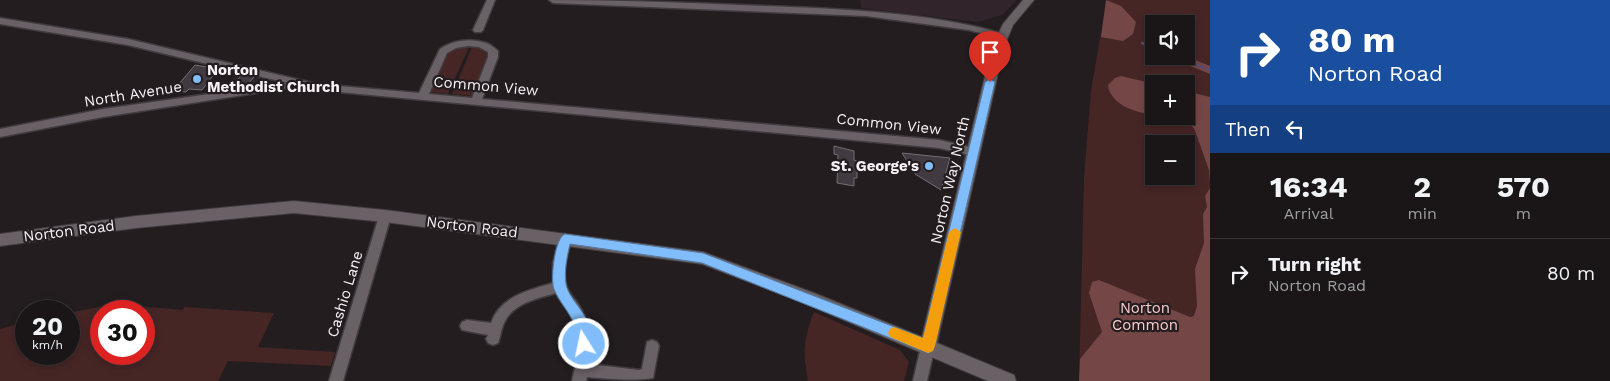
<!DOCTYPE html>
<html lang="en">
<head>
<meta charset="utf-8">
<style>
	body { margin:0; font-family:"Work Sans",sans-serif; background:#272325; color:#f1f3f6; height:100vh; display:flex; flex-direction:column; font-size:19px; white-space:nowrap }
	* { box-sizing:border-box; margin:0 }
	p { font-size:16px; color:#9f9fa2 }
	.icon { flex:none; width:28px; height:28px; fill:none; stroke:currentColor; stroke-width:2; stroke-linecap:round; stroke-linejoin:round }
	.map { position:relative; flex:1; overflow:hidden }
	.side { display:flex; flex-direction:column; background:#1a1618; width:400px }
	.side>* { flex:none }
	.hud { background:#1a4fa0; color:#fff; overflow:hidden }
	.fabs { position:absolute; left:1145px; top:15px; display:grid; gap:10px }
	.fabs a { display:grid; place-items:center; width:50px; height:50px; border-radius:0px; background:#1a1618; box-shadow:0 2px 8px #0003,0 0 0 1px #383537; font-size:25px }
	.speed { position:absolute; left:15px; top:300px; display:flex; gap:10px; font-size:25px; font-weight:700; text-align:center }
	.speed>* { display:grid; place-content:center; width:65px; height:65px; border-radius:50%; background:#1a1618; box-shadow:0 2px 8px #0003,0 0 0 1px #383537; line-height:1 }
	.speed small { font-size:12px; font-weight:400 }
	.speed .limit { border:8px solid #d22; background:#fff; color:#111 }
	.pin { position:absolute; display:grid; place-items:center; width:42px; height:42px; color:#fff; margin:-51px -21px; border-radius:50% 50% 50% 0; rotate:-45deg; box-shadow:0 0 5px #0007 }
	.pin .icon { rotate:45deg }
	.me { position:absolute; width:55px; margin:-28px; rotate:350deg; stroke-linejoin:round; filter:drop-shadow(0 0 4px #0008) }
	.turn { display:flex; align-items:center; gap:18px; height:105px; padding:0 15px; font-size:22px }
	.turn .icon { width:65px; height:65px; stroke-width:2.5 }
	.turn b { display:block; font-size:35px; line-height:42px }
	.then { display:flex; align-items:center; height:48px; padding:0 15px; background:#0003; gap:10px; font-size:19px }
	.eta { display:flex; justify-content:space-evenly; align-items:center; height:85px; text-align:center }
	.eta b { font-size:30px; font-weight:700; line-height:35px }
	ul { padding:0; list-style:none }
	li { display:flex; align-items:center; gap:15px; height:70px; padding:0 15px; border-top:1px solid #383537 }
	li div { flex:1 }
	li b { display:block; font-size:19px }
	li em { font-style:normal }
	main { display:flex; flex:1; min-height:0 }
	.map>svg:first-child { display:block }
	.built { fill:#31242b }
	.green { fill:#462525; fill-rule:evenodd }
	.forest { fill:#744746 }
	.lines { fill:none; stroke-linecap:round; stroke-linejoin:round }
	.stream { stroke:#5c4a6e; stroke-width:2.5 }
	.building { fill:#413b41; stroke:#746e74 }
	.minor-casing { stroke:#403b3e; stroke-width:3 }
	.tertiary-casing { stroke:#403b3e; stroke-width:2 }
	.minor { fill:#696165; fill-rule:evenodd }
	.tertiary { fill:#696165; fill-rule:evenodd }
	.route { fill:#81bdfa; stroke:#547ba2 }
	.slow { fill:#f59e0b }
	.poi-dot { fill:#81bdfa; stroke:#231d20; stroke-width:2 }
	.labels { text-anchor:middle; stroke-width:4.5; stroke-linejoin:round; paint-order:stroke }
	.poi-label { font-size:15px; font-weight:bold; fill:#f7f2f5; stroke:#231d20; text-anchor:start }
	.street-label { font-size:15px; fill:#f7f2f5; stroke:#231d20 }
	.park-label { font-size:15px; fill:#fccbc9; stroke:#231d20 }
</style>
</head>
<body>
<main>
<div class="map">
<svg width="1210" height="381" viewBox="0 0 1210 381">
	<rect width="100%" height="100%" fill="#231d20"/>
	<g class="built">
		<path d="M860,0H1017L1002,15L978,22L861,8Z"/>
		<path d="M238,72L265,79L261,85L225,90Z"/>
	</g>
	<g class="green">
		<path d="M1107,0H1210V381H1079L1084,178L1091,90ZM1154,24H1186V56H1154ZM1154,84H1186V116H1154ZM1154,144H1186V176H1154Z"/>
		<path d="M461,46L469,47L448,94L430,92L447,50Z"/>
		<path d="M472,47L485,49L489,54L473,96L452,94Z"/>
		<path d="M114,304L183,310L184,307L274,313L258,347L335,352L331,366L228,361L218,381H0V329L26,322V354H69V313ZM144,311V354H101V311Z"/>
		<path d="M814,312L900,350L909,362L904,381H808C803,352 803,340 814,312Z"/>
	</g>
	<g class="forest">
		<path d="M1106,0L1121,6L1136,22L1133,34L1123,41L1101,37Z"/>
		<path d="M1166,56H1185L1210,66V74Z"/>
		<path d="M1121,76L1155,84L1154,114C1136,114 1110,104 1108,85L1115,78Z"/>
		<path d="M1186,91L1210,97V183L1209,170L1194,128L1180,116H1186Z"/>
		<path d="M1210,188V381H1079L1080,359L1102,332L1089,293L1092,282L1099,280L1190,317L1194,316L1197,306L1195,269L1204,243L1203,214L1207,207L1205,196Z"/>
	</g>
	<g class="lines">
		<g class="stream">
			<path d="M1142,43L1154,48"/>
			<path d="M1174,56L1210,70"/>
		</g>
	</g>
	<g class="building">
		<path d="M195,65L218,69L202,90L189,89L186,92L173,91Z"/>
		<path d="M241,75L250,76L254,77L247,85L235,84Z"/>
		<path d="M834,146L854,151V160L857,161V178H854V186L837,183L838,155L834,154Z"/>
		<path d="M902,153L950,158L941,190L915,174Z"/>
	</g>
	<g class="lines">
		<defs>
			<g id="minor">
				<path d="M487,0H495L483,30L481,32H475L473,30Z"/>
				<path d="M549,0C621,0 693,3 765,6C846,9 927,12 1005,34L1007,36L1002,39L969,30L866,16L553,3Z"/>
				<path d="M0,18L128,39L317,84L419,93L440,49C456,38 484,36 498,51V57L482,99L939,140L974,148L979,152L974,156L939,148L317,90L301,86L103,117L0,137V129L103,109L287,83L128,45L0,24ZM468,46L479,47L488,52V57L472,98L429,94L447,53L456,48Z"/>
				<path d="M385,211L389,213L391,216L343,381H329L379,216L381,213Z"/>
				<path d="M565,234L569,236L571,239C568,253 562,270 566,285C568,293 574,298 578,304C591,323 592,343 589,364L639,370L642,369L647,342L652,340L657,342L659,346L653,378C635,381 607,379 587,377L586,381H572C577,360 582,336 571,316C567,308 560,301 556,293C539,298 514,303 505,321C501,328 501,336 498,343L493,345L488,343L486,339L488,335L462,330L460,326L462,322L467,320L491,323C500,297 528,290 553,283V264L559,239L561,236Z"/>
				<path d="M928,340L933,342L935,346L927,381H913L921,346L923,342Z"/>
			</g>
			<path id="tertiary" d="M1023,0H1034L1013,25L1004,47L937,343L1014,375L1016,381H988L804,303L702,264L385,222L294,213L136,228L0,246V234L136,216L294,201L385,210L703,252L814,293L922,337L992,47L1003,24Z"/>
		</defs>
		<use href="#minor" class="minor-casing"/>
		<use href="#tertiary" class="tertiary-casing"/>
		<use href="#minor" class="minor"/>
		<use href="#tertiary" class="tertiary"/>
	</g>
	<path class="route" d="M990,79L995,82L933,351L928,353L702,263L570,244C567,257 564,271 566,284C569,303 601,322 589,349L584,351L579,349C576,341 578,334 575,326C570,312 559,302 554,289C550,279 555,237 565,234L703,253L923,338L985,82Z"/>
	<path class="slow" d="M955,228L961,232L935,346L933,351L928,353L890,337L888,333L890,329L894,327L923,338L949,232Z"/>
	<g class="poi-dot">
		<circle cx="197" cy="79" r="5"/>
		<circle cx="929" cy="166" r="5"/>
	</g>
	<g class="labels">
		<g class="poi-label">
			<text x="207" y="75">Norton<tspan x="207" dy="17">Methodist Church</tspan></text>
			<text x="919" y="171" text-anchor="end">St. George's</text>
		</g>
		<g class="street-label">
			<text transform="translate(486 86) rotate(5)" y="5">Common View</text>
			<text transform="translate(133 94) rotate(-9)" y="5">North Avenue</text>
			<text transform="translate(889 124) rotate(6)" y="5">Common View</text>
			<text transform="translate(950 180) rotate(-77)" y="5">Norton Way North</text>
			<text transform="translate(472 227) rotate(7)" y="5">Norton Road</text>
			<text transform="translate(69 231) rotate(-7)" y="5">Norton Road</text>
			<text transform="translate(345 294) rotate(-73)" y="5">Cashio Lane</text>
		</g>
		<g class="park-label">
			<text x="1145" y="313">Norton<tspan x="1145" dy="17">Common</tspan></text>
		</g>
	</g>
</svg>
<div class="fabs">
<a><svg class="icon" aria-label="sound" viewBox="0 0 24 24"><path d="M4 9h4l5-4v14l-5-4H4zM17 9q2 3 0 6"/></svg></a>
<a>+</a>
<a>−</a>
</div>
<div class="speed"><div>20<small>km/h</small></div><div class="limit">30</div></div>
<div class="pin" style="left:990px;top:82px;background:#d93025"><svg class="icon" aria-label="arrive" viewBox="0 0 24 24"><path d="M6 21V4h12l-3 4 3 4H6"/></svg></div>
<svg class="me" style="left:584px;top:344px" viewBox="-20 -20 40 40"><circle r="17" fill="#81bdfa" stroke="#fff" stroke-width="3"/><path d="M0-11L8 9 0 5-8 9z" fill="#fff"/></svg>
</div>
<section class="side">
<div class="hud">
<div class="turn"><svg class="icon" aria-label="right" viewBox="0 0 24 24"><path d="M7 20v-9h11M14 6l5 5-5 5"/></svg><div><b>80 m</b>Norton Road</div></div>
<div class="then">Then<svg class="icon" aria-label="left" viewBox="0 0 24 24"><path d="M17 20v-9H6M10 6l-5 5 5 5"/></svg></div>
</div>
<div class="eta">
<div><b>16:34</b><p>Arrival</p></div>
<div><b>2</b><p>min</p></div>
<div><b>570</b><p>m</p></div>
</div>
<ul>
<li><svg class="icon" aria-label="right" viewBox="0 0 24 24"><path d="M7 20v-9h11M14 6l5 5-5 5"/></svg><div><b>Turn right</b><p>Norton Road</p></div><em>80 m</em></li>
</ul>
</section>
</main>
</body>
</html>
